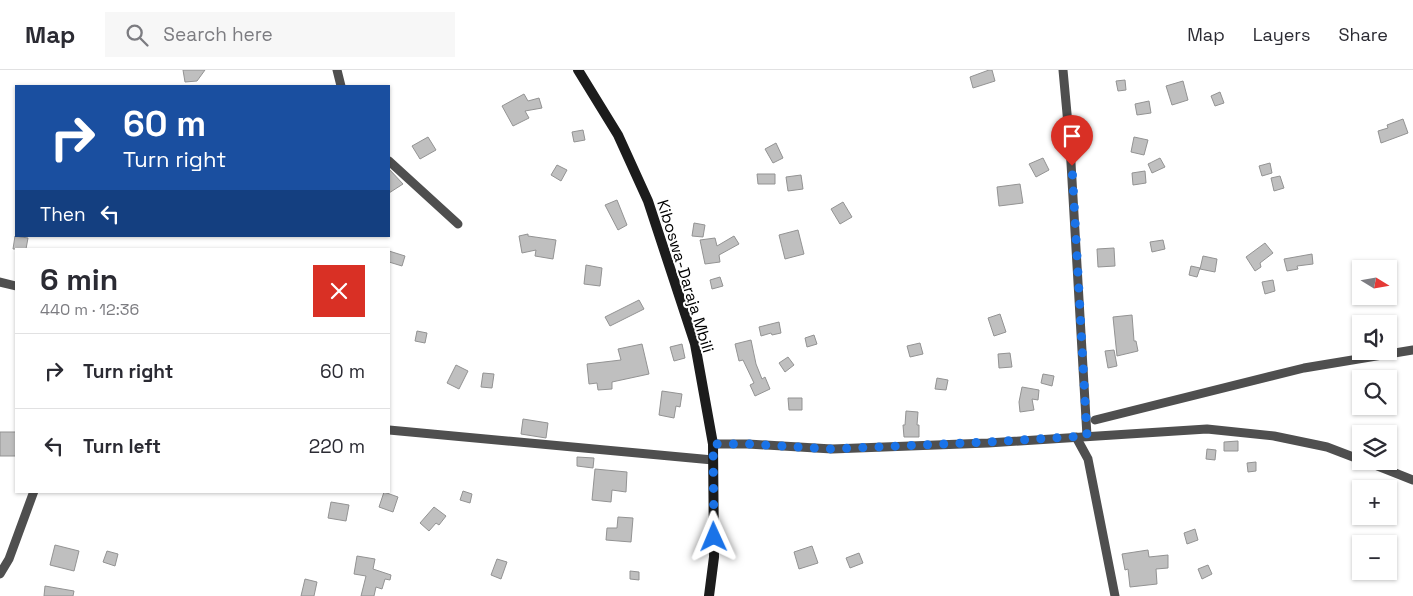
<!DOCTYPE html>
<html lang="en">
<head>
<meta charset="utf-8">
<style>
	body { margin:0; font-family:"Space Grotesk",sans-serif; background:#f7f7f7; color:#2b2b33; height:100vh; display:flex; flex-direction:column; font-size:19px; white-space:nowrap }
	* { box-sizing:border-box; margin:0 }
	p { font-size:16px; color:#7c7c81 }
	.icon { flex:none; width:28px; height:28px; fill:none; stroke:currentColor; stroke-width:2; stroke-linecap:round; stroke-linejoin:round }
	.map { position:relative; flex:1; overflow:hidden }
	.drawer { position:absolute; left:15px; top:178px; width:375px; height:245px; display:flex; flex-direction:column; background:#fff; border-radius:0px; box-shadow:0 1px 4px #0004 }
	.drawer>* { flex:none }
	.top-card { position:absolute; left:15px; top:15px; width:375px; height:152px; border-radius:0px; box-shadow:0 1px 4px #0004; background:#1a4fa0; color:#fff; overflow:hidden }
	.needle { width:32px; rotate:101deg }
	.buttons { position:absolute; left:1352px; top:190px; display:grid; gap:10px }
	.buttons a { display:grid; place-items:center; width:45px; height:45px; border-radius:0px; background:#fff; box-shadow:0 1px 4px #0004; font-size:25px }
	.pin { position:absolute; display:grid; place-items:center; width:42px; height:42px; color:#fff; margin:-51px -21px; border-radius:50% 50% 50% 0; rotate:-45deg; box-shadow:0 0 5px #0007 }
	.pin .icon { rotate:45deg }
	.me { position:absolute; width:55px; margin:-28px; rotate:359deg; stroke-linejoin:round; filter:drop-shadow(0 0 4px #0008) }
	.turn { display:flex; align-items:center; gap:18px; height:105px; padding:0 25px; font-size:22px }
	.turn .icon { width:65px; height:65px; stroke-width:2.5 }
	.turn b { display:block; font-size:35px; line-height:42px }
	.then { display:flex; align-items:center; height:48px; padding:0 25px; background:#0003; gap:10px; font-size:19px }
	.round { display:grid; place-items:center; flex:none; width:52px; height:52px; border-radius:0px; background:#f7f7f7 }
	.summary { display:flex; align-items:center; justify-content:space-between; height:85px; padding:0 25px }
	h1 { font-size:30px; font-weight:700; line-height:38px }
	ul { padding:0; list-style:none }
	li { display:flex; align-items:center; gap:15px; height:75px; padding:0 25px; border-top:1px solid #e1e1e2 }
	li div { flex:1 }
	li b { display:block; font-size:19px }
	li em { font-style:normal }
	header { display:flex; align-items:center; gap:30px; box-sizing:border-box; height:70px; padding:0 25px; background:#fff; border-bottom:1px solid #e1e1e2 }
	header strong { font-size:24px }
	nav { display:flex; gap:28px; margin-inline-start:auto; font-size:18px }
	.search { width:350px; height:45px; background:#f7f7f7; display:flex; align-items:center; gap:12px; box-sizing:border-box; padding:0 18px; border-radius:0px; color:#7c7c81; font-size:19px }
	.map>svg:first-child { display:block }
	.building { fill:#bfbfbf; stroke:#939393 }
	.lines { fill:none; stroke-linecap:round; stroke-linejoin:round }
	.street { stroke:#4f4f4f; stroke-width:9 }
	.secondary { stroke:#1c1c1c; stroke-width:10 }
	.route { stroke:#1a73e8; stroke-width:9; stroke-dasharray:0 16.2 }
	.labels { text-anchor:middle; stroke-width:4; stroke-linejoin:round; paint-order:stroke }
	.street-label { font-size:16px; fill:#000; stroke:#fff }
</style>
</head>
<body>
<header>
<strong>Map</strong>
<div class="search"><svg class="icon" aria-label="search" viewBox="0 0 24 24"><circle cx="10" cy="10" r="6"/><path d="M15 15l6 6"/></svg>Search here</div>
<nav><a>Map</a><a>Layers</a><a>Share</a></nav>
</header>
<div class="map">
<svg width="1413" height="526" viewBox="0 0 1413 526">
	<rect width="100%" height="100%" fill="#fff"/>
	<g class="building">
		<path d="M183,0H205L197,11L185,12Z"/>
		<path d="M989,0H992L995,11L973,18L970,7Z"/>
		<path d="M1125,10L1126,20L1118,21L1116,11Z"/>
		<path d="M1183,11L1188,30L1172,35L1166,16Z"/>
		<path d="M1220,22L1224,33L1215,36L1211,26Z"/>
		<path d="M524,24L528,31L539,28L542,38L525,41L529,48L513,56L502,36Z"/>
		<path d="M1149,31L1151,43L1137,45L1135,34Z"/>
		<path d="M1403,49L1408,63L1381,73L1378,61L1388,58L1387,55Z"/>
		<path d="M583,60L585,70L574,72L572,62Z"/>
		<path d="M428,67L436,80L420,89L412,76Z"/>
		<path d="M1134,67L1148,70L1144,85L1131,82Z"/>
		<path d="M776,73L783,88L773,93L765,79Z"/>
		<path d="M1043,88L1049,100L1036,107L1029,94Z"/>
		<path d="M1160,88L1165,97L1152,103L1148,94Z"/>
		<path d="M1270,93L1272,103L1262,106L1259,96Z"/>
		<path d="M557,95L567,100L561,111L551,105Z"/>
		<path d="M389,99L403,114L389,123Z"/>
		<path d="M1145,101L1146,113L1133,115L1132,103Z"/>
		<path d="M757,104H775V114H758Z"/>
		<path d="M801,105L803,119L788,121L786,107Z"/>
		<path d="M1280,106L1284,118L1274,121L1271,108Z"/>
		<path d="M1020,114L1023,133L999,136L997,117Z"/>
		<path d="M617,130L627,155L618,160L605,135Z"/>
		<path d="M843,132L852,147L840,154L831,139Z"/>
		<path d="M694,153L705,155L703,167L692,166Z"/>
		<path d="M798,160L804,184L785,189L779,165Z"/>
		<path d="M528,164V166L556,170L553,189L535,186L536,180L522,183L519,166Z"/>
		<path d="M15,166L28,168L26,179H13Z"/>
		<path d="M734,166L739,174L719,185L720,192L705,194L700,170L715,168L717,176Z"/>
		<path d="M1163,170L1165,179L1152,182L1150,172Z"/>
		<path d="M1265,173L1273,183L1260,193L1261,197L1255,201L1246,187Z"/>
		<path d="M1114,178L1115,196L1098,197L1097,179Z"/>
		<path d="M389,181L405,186L402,196L389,192Z"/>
		<path d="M1312,184L1313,194L1297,196L1298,199L1287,201L1284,189Z"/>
		<path d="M1203,186L1217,189L1215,202L1200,199Z"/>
		<path d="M586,195L602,198L600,216L584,214Z"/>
		<path d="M1191,196L1200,198L1197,207L1189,205Z"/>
		<path d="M720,207L723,216L712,219L710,210Z"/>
		<path d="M1273,210L1275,221L1265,224L1262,212Z"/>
		<path d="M639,230L644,239L610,256L605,247Z"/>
		<path d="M1000,244L1006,262L994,266L988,248Z"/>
		<path d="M1132,245L1134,271H1136L1138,281L1117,286L1113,247Z"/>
		<path d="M779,252L781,263L772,265L771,263L761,266L759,257Z"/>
		<path d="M417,261L427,263L425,273L415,271Z"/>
		<path d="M814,265L817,274L807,277L805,268Z"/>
		<path d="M751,270L756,294L762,309L765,307L770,319L755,326L750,315L754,313L743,290L739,291L735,274Z"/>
		<path d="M920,273L923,284L910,287L907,276Z"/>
		<path d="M642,274L649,304L612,312V319L598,320L597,313L589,314L587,294L621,290L618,279Z"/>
		<path d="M682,274L685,288L674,291L670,277Z"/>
		<path d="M1114,280L1117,296L1108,298L1105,281Z"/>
		<path d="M1010,283L1012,297L999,298L998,284Z"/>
		<path d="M788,287L794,295L785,302L779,293Z"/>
		<path d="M456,295L468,301L459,319L447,313Z"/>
		<path d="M483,303L494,304L492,318L481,317Z"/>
		<path d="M1043,304L1054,306L1052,316L1041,313Z"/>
		<path d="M937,308L948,310L946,320L935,319Z"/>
		<path d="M1022,317L1039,320L1038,330L1032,329L1034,340L1020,342L1019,332Z"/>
		<path d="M662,321L682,324L680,337L676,336L674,348L659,345Z"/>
		<path d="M788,328H802V340H789Z"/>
		<path d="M906,341L918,342L917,355H919V367H904L903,355H905Z"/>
		<path d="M523,349L548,353L546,368L521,364Z"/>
		<rect x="0" y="362" width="16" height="24"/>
		<path d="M1238,371V381H1224V372Z"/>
		<path d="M1207,379L1216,380L1215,390L1206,389Z"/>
		<path d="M577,387L594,388L593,398L577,396Z"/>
		<path d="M1256,392V401L1248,402L1247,393Z"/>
		<path d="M595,399L627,402L626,422L612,420L611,432L592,430Z"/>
		<path d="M463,421L472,424L470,433L460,430Z"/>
		<path d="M384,422L398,427L393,442L379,437Z"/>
		<path d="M331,432L349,435L346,451L328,448Z"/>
		<path d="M434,437L446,446L439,455L436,453L429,461L420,453Z"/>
		<path d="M618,447L633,448L631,472L606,470L607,458H617Z"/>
		<path d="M1195,459L1198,470L1187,474L1184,463Z"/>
		<path d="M55,475L79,481L74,501L50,495Z"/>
		<path d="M812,476L818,493L799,499L794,482Z"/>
		<path d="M1148,480L1149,487L1168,485V498L1156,499L1157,514L1130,517L1128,499L1125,500L1122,484Z"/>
		<path d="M107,481L118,484L115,496L103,492Z"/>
		<path d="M859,483L863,493L850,498L846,488Z"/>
		<path d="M357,486L375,489L373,499L391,505L390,510L385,509L382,519L376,517L374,526H361L366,506L354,504Z"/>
		<path d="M497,489L507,492L501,509L491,505Z"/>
		<path d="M1208,495L1212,504L1202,509L1198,499Z"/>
		<path d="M630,501L639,502V510L630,509Z"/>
		<path d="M305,509L317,512L314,526H301Z"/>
		<path d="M45,516L74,521L73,526H44Z"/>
	</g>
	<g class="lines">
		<g class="street">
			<path d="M337,0L341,16"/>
			<path d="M1063,0L1070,76L1087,366"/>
			<path d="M389,91L458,154"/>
			<path d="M0,212L16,216"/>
			<path d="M1095,350L1304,298L1413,280"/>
			<path d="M389,360L713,390"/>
			<path d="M1076,367L1088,389L1115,526"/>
			<path d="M713,374H748L832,379L988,373L1207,359L1274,366L1327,377L1361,390"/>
			<path d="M1365,391L1413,410"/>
			<path d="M0,504L9,489L34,421"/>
		</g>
		<path class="secondary" d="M578,0L618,65L648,131L695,274L713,374L714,487L709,526"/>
	</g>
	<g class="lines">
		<path class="route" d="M714,467L713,374H748L832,379L988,372L1087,366L1072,96"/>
	</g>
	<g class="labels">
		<g class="street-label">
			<text transform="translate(686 206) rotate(73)" y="6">Kiboswa-Daraja Mbili</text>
		</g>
	</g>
</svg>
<div class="buttons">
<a><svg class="needle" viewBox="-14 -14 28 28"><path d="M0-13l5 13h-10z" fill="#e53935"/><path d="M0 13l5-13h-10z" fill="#7c7c81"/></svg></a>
<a><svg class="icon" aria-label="sound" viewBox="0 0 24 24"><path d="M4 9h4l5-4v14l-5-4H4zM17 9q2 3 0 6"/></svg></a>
<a><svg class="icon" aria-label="search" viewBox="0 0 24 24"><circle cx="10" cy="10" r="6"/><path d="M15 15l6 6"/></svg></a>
<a><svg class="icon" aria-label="layers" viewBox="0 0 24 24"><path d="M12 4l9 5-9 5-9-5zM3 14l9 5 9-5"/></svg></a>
<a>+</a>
<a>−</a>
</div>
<div class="pin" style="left:1072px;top:96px;background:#d93025"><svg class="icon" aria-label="arrive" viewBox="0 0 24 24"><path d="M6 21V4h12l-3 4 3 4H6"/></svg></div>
<svg class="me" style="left:714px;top:467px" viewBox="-20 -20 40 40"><path d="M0-17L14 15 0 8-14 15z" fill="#1a73e8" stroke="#fff" stroke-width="4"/></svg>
<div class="top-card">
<div class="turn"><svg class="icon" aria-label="right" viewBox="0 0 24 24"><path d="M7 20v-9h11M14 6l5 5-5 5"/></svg><div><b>60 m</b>Turn right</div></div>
<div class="then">Then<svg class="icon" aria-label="left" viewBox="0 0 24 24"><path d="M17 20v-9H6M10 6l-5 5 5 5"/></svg></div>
</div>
<section class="drawer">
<div class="summary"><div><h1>6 min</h1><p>440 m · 12:36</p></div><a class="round" style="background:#d93025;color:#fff"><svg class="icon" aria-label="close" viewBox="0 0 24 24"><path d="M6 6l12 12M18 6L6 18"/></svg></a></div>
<ul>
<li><svg class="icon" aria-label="right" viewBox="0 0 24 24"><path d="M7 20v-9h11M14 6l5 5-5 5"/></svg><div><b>Turn right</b></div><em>60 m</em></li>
<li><svg class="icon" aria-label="left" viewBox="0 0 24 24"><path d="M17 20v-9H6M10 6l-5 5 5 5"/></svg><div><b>Turn left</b></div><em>220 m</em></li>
</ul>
</section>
</div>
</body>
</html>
